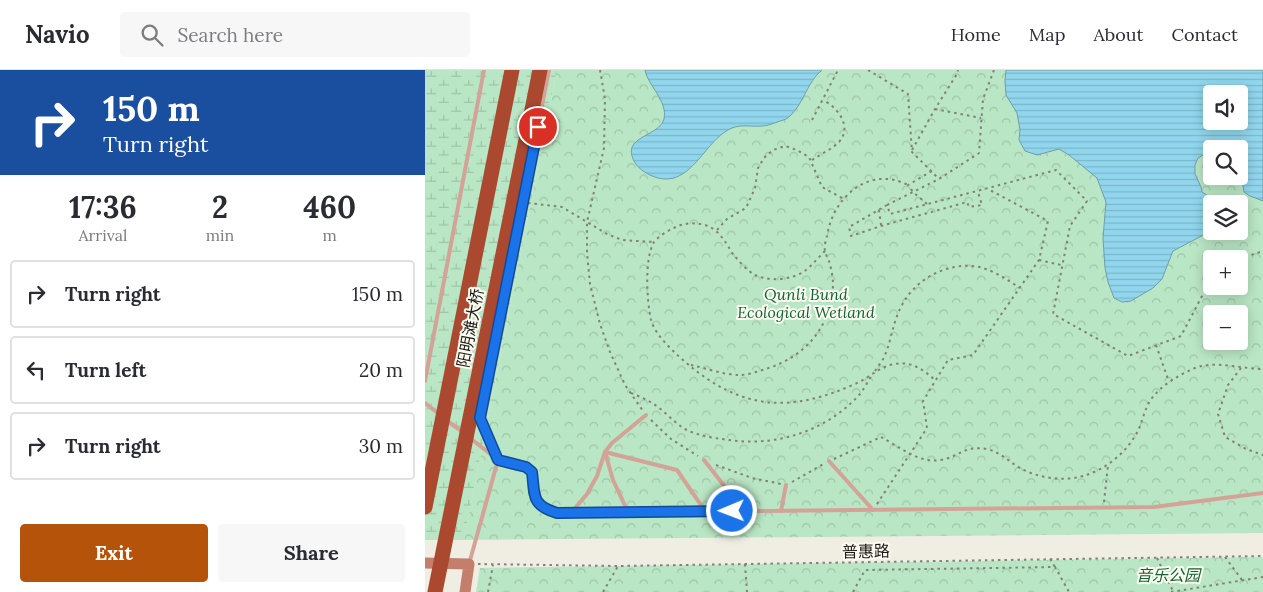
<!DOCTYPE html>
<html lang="en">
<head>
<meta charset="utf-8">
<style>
	body { margin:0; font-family:Lora,"Noto Sans SC",serif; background:#f7f7f7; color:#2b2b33; height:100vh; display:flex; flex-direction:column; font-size:19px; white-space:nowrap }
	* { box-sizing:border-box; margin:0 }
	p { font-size:16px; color:#7c7c81 }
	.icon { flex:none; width:28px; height:28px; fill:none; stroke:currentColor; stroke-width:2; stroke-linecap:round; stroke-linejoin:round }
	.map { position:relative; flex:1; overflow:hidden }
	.panel { display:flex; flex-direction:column; background:#fff; width:425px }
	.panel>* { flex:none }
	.top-card { background:#1a4fa0; color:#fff; overflow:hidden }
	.tools { position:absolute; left:778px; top:15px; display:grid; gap:10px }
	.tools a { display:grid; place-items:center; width:45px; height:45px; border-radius:5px; background:#fff; box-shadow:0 2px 12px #0003; font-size:25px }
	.pin { position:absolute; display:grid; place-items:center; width:42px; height:42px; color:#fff; margin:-21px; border:2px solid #fff; border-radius:50%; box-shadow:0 1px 5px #0007 }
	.me { position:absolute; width:55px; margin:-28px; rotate:269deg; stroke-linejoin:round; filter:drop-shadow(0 0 4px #0008) }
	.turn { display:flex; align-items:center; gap:18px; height:105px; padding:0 20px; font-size:22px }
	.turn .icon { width:65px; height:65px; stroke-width:2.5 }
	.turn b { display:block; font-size:35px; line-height:42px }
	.eta { display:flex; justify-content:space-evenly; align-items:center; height:85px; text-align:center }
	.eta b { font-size:30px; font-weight:800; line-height:35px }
	.cta { display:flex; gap:10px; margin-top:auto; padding:10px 20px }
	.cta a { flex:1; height:58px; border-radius:5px; background:#b45309; color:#fff; font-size:20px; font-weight:800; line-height:58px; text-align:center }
	.cta a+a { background:#f7f7f7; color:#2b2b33 }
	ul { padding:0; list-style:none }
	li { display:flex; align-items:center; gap:15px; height:68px; margin:0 10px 8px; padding:0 10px; border:2px solid #e1e1e2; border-radius:5px }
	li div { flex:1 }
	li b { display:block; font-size:19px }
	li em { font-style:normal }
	header { display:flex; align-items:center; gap:30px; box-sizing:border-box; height:70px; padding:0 25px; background:#fff; border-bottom:1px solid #e1e1e2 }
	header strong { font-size:24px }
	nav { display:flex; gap:28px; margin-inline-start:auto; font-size:18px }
	.search { width:350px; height:45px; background:#f7f7f7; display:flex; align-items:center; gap:12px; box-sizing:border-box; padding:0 18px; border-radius:5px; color:#7c7c81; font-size:19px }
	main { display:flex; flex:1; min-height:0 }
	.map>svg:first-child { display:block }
	.wetland { fill:url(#wetland-marsh) }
	.park { fill:url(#park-crowns); fill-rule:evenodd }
	.water { fill:url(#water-rules); stroke:#6e9ead; fill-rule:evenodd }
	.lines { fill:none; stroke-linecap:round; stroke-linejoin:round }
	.path { stroke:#828079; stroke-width:2; stroke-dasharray:2.5 4; stroke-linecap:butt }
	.lane { stroke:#d4a397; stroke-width:4 }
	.secondary { stroke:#c47e6c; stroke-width:11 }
	.highway-bridge { stroke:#ab4830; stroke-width:15 }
	.route-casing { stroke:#114b97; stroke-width:12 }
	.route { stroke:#1a73e8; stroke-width:9 }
	.labels { text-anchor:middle; stroke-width:4; stroke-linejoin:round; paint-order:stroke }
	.park-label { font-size:16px; font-style:italic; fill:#126334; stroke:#fdfbf1 }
	.street-label { font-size:16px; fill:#1b1b17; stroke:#fdfbf1 }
</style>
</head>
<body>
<header>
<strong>Navio</strong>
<div class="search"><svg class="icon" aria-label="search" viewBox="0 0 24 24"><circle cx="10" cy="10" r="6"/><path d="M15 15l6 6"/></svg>Search here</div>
<nav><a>Home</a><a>Map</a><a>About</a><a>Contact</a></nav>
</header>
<main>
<section class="panel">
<div class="top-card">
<div class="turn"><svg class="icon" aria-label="right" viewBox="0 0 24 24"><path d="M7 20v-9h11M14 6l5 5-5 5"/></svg><div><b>150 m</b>Turn right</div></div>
</div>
<div class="eta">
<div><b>17:36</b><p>Arrival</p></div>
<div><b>2</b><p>min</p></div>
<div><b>460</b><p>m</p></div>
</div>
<ul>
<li><svg class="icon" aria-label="right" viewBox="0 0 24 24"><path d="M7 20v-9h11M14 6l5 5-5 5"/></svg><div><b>Turn right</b></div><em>150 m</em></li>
<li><svg class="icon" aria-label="left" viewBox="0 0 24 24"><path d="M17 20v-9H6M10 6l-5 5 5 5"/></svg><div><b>Turn left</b></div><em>20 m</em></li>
<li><svg class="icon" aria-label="right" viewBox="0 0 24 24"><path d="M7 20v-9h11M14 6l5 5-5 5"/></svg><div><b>Turn right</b></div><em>30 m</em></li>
</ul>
<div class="cta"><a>Exit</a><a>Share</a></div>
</section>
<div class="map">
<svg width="838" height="522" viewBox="0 0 838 522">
	<defs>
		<pattern id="wetland-marsh" width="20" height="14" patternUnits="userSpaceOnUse" patternTransform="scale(1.25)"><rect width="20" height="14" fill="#b9e6c4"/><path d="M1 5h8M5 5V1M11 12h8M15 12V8" fill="none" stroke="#9ec5a8"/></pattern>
		<pattern id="park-crowns" width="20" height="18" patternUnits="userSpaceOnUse" patternTransform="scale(1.25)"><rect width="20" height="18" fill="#b9e6c4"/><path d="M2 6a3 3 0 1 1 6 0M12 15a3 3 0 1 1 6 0" fill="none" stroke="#9ec5a8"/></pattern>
		<pattern id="water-rules" width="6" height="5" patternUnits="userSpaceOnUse" patternTransform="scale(1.25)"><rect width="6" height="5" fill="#91d6ed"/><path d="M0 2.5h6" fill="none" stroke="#7cb7ca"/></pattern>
	</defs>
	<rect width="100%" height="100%" fill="#f0ede3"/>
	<path class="wetland" d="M0,0H132L39,470H0Z"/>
	<g class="park">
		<path d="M132,0H838V463L39,470ZM786,24H814V51H786ZM786,79H814V106H786ZM786,134H814V161H786ZM786,189H814V216H786ZM786,244H814V271H786Z"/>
		<path d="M838,487V522H51L55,498Z"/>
	</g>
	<g class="water">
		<path d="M220,0H397C382,12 379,33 365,46C362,49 359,50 355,51C349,53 343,56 337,56C327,57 317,54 307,58C278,70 265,124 225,105C217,101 210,96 207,86C201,66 234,66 239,49C243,31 223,16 220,0Z"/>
		<path d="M581,0H838V131L825,126L819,122L816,103L814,100V79H786V86L780,84L773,88L770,95V104L776,117L777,122L796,134H786V161L748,181L737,209L728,218L706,231L697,232L689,228L683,212L680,198L678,168L681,132L672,108L644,85L634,79L612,85L600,81L594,70L595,60L592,43L581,25L580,11ZM786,24H814V51H786Z"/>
	</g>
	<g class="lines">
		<g class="path">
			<path d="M175,0L180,29L179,78L162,152V183L165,214L175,254L185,282L200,315L218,341"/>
			<path d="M443,0L483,24L487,82L514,109"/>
			<path d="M569,0L558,29L554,83L514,109L462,135L465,144L631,100L662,131L645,156L628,244L703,286L756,266L786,209"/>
			<path d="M510,39L556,48"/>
			<path d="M387,50L413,0"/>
			<path d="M487,80L510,39L532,4L533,0"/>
			<path d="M387,90C396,84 407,79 414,72C428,56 412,37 398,30"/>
			<path d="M103,133L137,137L182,164L197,170L229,172"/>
			<path d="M502,134L488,122L483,115L507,101"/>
			<path d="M462,135L424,157L426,166L456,156L542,132L544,137L557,135L553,122"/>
			<path d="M454,140L456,155"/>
			<path d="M292,160L302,149L321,138L330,118L333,98L339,88L348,80L360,76L372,80L384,87L397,117L417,128"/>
			<path d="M400,181C394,187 388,194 381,200C368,210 345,212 330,205C322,201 314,191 308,184C300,172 295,160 280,155C269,152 257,153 247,159C241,162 234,166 229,172C219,189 222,232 226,250C230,266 253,286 265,296C320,341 367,342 430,314C444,308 455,296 470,294C487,291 499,300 511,311"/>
			<path d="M814,189L838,181"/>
			<path d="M614,190L636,195"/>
			<path d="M731,275L744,312"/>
			<path d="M266,295C280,298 300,305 314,305C322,305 332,302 340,299C380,288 407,256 408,214C408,207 406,198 404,191C403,188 400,184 400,181C399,176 401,170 402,166C408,127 444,95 483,115"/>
			<path d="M816,298L803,315L793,344L800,367L821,379L838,385"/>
			<path d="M450,301C453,296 458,291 460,285C467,268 468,251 477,235C490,210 519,194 547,196C564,197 581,209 595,218"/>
			<path d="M206,323C213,326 221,329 227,333C239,340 248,352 260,359C273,366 289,368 304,370C351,377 402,361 435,324C439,319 443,311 447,305"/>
			<path d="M226,350L246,369L273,386"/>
			<path d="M409,389L456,367C473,376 495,394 515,390C535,387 538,375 562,379C575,382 583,391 595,398C604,403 616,407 627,408C660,413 693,394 710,366C718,354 718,340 727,328C738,314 754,305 770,298C791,290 816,299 838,299"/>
			<path d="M291,395L327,408L356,414"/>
			<path d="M367,412L400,393"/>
			<path d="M679,432L683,395"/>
			<path d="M452,434L502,358L498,331L523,290L548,285L614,190L623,151L563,119"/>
			<path d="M800,487L817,510"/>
			<path d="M732,488L748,521"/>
			<path d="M625,489L630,497"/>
			<path d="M53,494L193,496L838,486"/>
			<path d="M320,494L322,522"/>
			<path d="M63,522L68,495"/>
			<path d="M178,522L193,496"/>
			<path d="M428,522L440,500L630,497L644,522"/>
			<path d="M746,522L838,507"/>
		</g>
		<g class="lane">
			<path d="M124,0L55,348L73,390L101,397L107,402C110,426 106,435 132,443L729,437L838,423"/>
			<path d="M0,311L59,0"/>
			<path d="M0,333L14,344"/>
			<path d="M21,350L38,362"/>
			<path d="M180,382L252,400L280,441"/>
			<path d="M180,382L188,410L203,442"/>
			<path d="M279,390L304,422L307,441"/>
			<path d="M404,391L448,440"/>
			<path d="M356,441L361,415"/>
			<path d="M146,443L162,424L172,406L180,382L187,373L221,345"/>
			<path d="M44,494L73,390L45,368"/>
		</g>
		<path class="secondary" d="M0,493L44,494L40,522"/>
		<g class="highway-bridge">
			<path d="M0,437L87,0"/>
			<path d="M10,522L115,0"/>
		</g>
	</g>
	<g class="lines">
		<defs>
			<path id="route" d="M113,57L55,348L73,390L101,397L107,402C110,426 106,435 132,443L307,441"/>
		</defs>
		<use href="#route" class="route-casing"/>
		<use href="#route" class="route"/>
	</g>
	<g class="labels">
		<g class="park-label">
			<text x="381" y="230">Qunli Bund<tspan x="381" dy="18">Ecological Wetland</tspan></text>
			<text x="743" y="511">音乐公园</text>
		</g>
		<g class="street-label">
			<text transform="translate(45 258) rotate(-79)" y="6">阳明滩大桥</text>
			<text transform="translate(441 481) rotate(-1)" y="6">普惠路</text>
		</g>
	</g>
</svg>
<div class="tools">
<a><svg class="icon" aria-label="sound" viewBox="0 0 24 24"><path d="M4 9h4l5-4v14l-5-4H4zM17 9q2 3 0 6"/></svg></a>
<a><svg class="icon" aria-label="search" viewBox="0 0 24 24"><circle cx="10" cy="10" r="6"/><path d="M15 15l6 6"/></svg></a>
<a><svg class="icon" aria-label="layers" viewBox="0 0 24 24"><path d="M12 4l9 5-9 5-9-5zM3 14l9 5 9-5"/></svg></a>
<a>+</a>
<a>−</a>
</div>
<div class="pin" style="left:113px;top:57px;background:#d93025"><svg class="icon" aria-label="arrive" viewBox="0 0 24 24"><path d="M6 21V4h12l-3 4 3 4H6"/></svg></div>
<svg class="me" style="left:307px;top:441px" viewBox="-20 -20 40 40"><circle r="17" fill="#1a73e8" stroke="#fff" stroke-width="3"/><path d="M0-11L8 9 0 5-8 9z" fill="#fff"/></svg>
</div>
</main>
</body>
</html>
